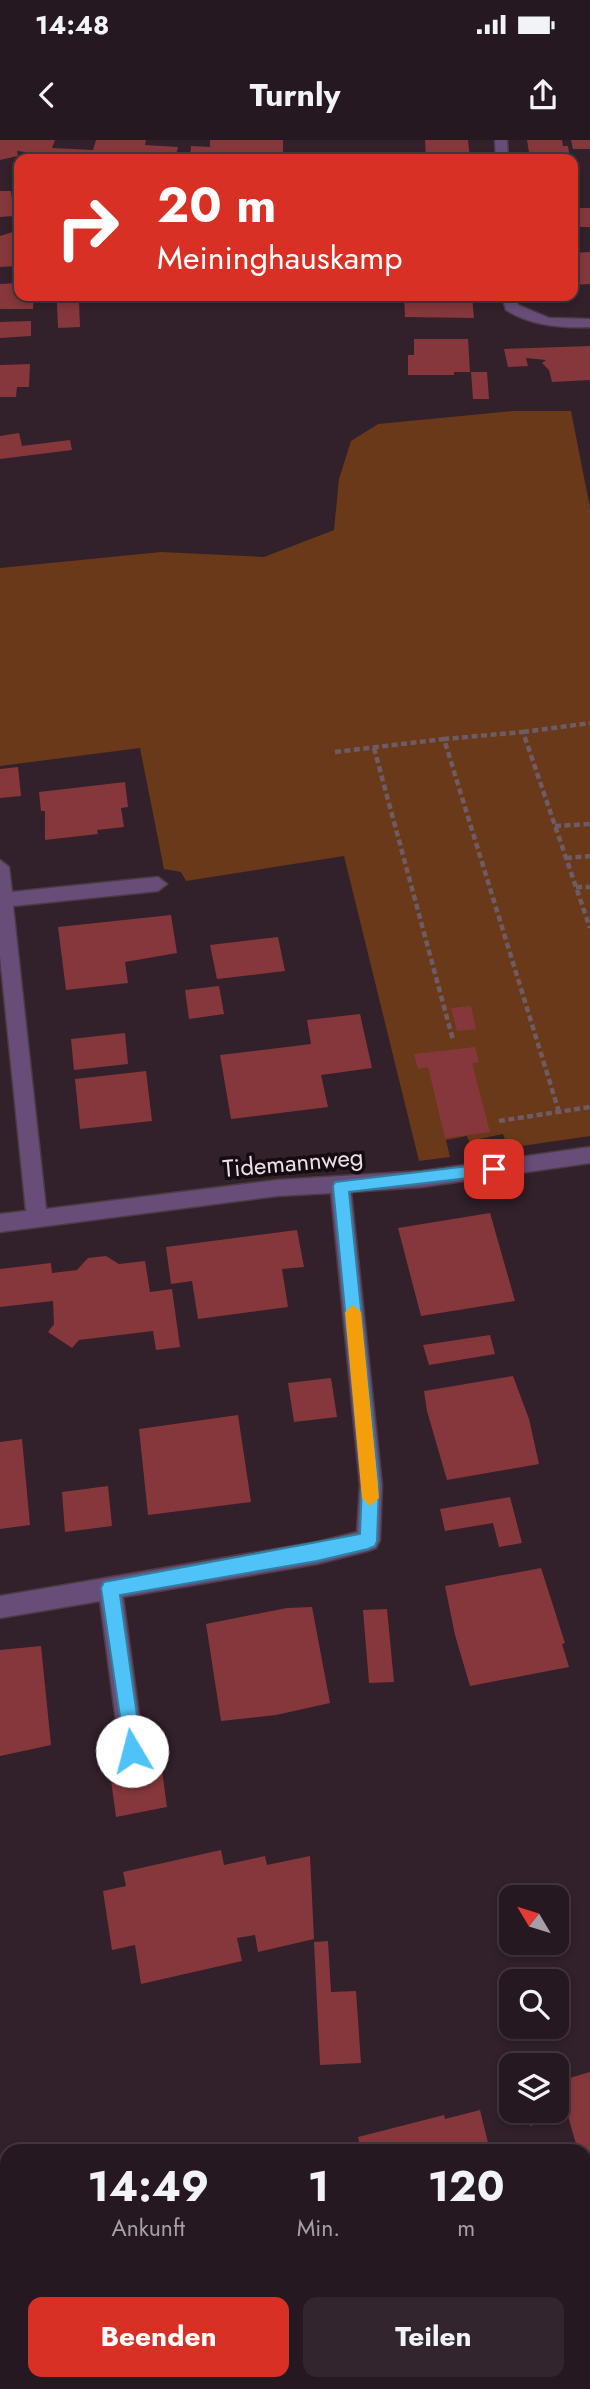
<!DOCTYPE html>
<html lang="de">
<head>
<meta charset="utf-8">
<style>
	body { margin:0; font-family:Jost,sans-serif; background:#32252d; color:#f1f3f6; height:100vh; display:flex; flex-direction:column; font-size:26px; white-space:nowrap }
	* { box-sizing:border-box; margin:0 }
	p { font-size:23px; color:#a4a0a5 }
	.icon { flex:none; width:38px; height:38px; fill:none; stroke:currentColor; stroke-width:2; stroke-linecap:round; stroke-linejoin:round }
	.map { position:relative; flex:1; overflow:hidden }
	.details { position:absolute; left:0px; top:2004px; width:592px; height:247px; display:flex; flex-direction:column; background:#261820; border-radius:21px 21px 0 0; box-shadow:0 4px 10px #0003,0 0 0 2px #42373e }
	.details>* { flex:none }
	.banner { position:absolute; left:14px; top:14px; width:564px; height:147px; border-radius:14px; box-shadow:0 4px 10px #0003,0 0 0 2px #42373e; background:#d93025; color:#fff; overflow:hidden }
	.needle { width:46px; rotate:308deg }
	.tools { position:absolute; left:499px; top:1745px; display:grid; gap:14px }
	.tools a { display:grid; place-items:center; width:70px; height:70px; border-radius:14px; background:#261820; box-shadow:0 4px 10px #0003,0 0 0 2px #42373e; font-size:35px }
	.pin { position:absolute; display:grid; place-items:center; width:60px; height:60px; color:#fff; margin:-30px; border-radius:14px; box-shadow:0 4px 10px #0006 }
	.me { position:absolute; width:77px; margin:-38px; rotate:352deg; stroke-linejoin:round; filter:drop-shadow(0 0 5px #0008) }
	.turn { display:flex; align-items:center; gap:24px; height:147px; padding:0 28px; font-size:32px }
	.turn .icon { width:91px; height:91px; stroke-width:2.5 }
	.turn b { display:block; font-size:49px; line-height:60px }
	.eta { display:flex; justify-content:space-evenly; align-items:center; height:119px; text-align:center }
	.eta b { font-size:42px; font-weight:700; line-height:49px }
	.primary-button { display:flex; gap:14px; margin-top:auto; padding:14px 28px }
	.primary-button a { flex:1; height:80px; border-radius:14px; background:#d93025; color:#fff; font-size:28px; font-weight:700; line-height:80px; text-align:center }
	.primary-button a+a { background:#32252d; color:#f1f3f6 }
	.status { display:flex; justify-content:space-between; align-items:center; height:49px; padding:0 35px; background:#261820; direction:ltr }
	.status svg { height:19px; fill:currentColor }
	header { display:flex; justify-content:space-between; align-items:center; height:91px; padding:0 28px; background:#261820; font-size:32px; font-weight:700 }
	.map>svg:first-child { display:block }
	.green { fill:#6a3919 }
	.building { fill:#86373c }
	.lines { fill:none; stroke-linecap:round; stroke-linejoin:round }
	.minor-casing { stroke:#4c3b44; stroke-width:3 }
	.path { stroke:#6d5c65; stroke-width:4.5; stroke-dasharray:6 3.5; stroke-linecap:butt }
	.minor { fill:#684d78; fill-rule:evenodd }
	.route { fill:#4fc3f7; stroke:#337fa1; stroke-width:2 }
	.slow { fill:#f59e0b }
	.labels { text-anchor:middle; stroke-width:7; stroke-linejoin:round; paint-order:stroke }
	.street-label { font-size:24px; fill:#eddfe6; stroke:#150c11 }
</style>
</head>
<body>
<div class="status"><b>14:48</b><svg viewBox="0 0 49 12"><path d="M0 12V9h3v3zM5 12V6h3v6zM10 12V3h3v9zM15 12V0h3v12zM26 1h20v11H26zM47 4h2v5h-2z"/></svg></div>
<header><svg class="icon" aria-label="back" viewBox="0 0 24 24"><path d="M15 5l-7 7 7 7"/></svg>Turnly<svg class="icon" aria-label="share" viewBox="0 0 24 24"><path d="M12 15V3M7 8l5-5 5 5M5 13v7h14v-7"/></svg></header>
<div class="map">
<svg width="590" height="2249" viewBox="0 0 590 2249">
	<rect width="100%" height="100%" fill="#32202a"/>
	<path class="green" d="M513,271H571L590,368V996L508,1008L503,994L469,1001L467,996L446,1000L450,1017L419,1021L344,716L186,741L181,732L164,729L140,608L0,626V428L161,412L264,417L334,390L339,339L351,301L378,284Z"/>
	<g class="building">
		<path d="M0,0H55L52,8L93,10L96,0H146L145,5L178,7L175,19L94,16L93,19H48L50,15L17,11L18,16L0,20Z"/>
		<path d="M210,0H283V19H190L191,6L210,7Z"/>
		<path d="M425,0H468L470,19H426Z"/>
		<path d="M527,0H562L563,6H568L570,19H530Z"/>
		<path d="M571,0H590V9H573Z"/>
		<path d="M0,51H11L14,76L0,77Z"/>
		<rect x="572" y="68" width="18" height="19"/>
		<path d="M19,90V126L0,127V96Z"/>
		<path d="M590,112V144L572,145V113Z"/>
		<path d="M19,143V156H34L33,169H0V144Z"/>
		<path d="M404,156H472L474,178L405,177Z"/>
		<path d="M79,162L80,187L58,188L57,163Z"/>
		<path d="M31,181V196L0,198V182Z"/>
		<path d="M414,199H468L470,232H454V235H408V215H414Z"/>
		<path d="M590,206V240L552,242L549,230L542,223L546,220L526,218L528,226L508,227L504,209Z"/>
		<path d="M30,224L29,247H17L16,257H0V225Z"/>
		<path d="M471,232H487L489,259H473Z"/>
		<path d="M19,293L22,306L70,300L72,310L0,319V296Z"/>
		<path d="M18,627L21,656L0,658V629Z"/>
		<path d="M125,642L128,667L121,668L124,687L97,690L98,694L45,700V671H41L39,652Z"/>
		<path d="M171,775L177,813L125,822L128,843L66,850L58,787Z"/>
		<path d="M278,797L285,831L217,839L210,805Z"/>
		<path d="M219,846L224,874L189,879L185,850Z"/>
		<path d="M471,866L476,889L457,891L451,868Z"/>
		<path d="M360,874L372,928L321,935L328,967L231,979L220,915L311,904L307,880Z"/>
		<path d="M125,893L128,924L74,930L71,899Z"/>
		<path d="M475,907L479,922L472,923L490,992L445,998L428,927L418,929L414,914Z"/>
		<path d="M146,931L152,981L80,989L75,939Z"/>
		<path d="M490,1073L515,1161L421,1176L398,1088Z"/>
		<path d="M297,1090L304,1127L282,1129L288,1167L198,1179L192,1141L171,1144L166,1107Z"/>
		<path d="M106,1116L119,1124L145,1121L150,1152L172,1149L180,1207L156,1210L153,1191L79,1200L72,1208L48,1192L54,1184L53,1161L0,1167V1129L51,1123L52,1133L77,1130L88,1118Z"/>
		<path d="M490,1195L495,1214L429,1225L423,1205Z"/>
		<path d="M513,1236L529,1279L539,1324L447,1340L427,1271L424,1251Z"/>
		<path d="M331,1238L337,1277L294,1282L288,1243Z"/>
		<path d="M238,1275L251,1362L148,1375L139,1289Z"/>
		<path d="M22,1299L30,1385L0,1389V1302Z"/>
		<path d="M108,1346L112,1386L65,1392L62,1352Z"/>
		<path d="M510,1357L522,1403L499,1407L493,1383L445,1391L440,1369Z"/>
		<path d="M541,1428L565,1503L562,1504L569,1527L470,1546L455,1495L445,1446Z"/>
		<path d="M312,1467L330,1563L276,1575L221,1581L206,1484L287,1468Z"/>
		<path d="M387,1469L394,1542L369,1543L363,1470Z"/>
		<path d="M41,1506L51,1605L0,1616V1510Z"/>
		<path d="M160,1616L167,1667L116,1677L109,1625Z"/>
		<path d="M221,1710L224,1725L265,1716L267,1725L310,1716L314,1799L258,1812L255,1795L237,1798L242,1821L141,1844L135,1805L112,1810L103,1751L126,1746L123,1732Z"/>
		<path d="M328,1801L331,1852L356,1851L361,1923L320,1925L314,1802Z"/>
		<path d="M550,1913L554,1925H524V1921Z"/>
		<path d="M590,1932V2049H589L584,2032V2011H578L568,1976L530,1986L529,1970H556V1935L559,1941Z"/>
		<path d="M480,1970L490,2011H361L358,1997L444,1975L445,1979Z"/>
		<path d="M7,2170L6,2245L0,2247V2172Z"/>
	</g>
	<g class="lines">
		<defs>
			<g id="minor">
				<path d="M495,0H507L508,19H496Z"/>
				<path d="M502,156H516L518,165L549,178L590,179V187C559,188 533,186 506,170Z"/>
				<path d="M0,720L9,727L12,752L158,737L167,744L158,751L13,766L46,1069L277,1040L422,1031L590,1007V1023L422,1047L351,1052L382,1345L380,1400L376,1408L368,1411L317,1424L123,1457L144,1611L141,1620L132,1623L123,1620L120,1611L100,1461L0,1478V1456L317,1402L357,1392L360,1345L331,1053L277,1056L0,1092V1074L26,1071L0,816Z"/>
				<path d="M590,2205V2235L584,2236V2206Z"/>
				<path d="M478,2244H524L522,2249H475Z"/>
			</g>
		</defs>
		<use href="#minor" class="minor-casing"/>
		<g class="path">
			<path d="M523,592L590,583"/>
			<path d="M374,608L453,900"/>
			<path d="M335,612L444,599"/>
			<path d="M555,686L590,684"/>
			<path d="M566,718L590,716"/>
			<path d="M576,747H590"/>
			<path d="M559,972L444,599L523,592L590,788"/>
			<path d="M499,981L590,967"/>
		</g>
		<use href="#minor" class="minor"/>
	</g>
	<path class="route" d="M494,1023L501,1029L494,1035L349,1052L379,1345L377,1401L375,1406L368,1409L317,1421L120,1455L142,1611L139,1617L132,1620L126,1617L101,1448L104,1442L360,1394L362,1345L333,1046L335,1042Z"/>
	<path class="slow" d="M353,1165L361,1172L379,1358L370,1366L362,1358L345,1172Z"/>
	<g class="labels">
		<g class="street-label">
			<text transform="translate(293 1023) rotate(-5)" y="8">Tidemannweg</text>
		</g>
	</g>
</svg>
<div class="tools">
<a><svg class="needle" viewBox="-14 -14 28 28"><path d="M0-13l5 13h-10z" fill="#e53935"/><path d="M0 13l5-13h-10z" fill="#a4a0a5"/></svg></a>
<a><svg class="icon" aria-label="search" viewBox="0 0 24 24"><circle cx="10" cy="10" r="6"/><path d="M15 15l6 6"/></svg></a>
<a><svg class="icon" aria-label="layers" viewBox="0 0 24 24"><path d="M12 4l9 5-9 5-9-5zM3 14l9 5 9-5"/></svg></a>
</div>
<div class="pin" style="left:494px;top:1029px;background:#d93025"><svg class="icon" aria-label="arrive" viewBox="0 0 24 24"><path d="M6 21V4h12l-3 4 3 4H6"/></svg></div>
<svg class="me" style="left:132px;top:1611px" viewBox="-20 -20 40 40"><circle r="19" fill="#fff"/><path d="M0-13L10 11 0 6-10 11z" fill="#4fc3f7"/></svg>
<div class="banner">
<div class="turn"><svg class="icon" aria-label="right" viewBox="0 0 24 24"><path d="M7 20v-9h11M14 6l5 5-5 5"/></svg><div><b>20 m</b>Meininghauskamp</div></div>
</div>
<section class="details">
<div class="eta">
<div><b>14:49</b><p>Ankunft</p></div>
<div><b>1</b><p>Min.</p></div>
<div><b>120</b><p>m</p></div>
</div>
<div class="primary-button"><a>Beenden</a><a>Teilen</a></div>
</section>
</div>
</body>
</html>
